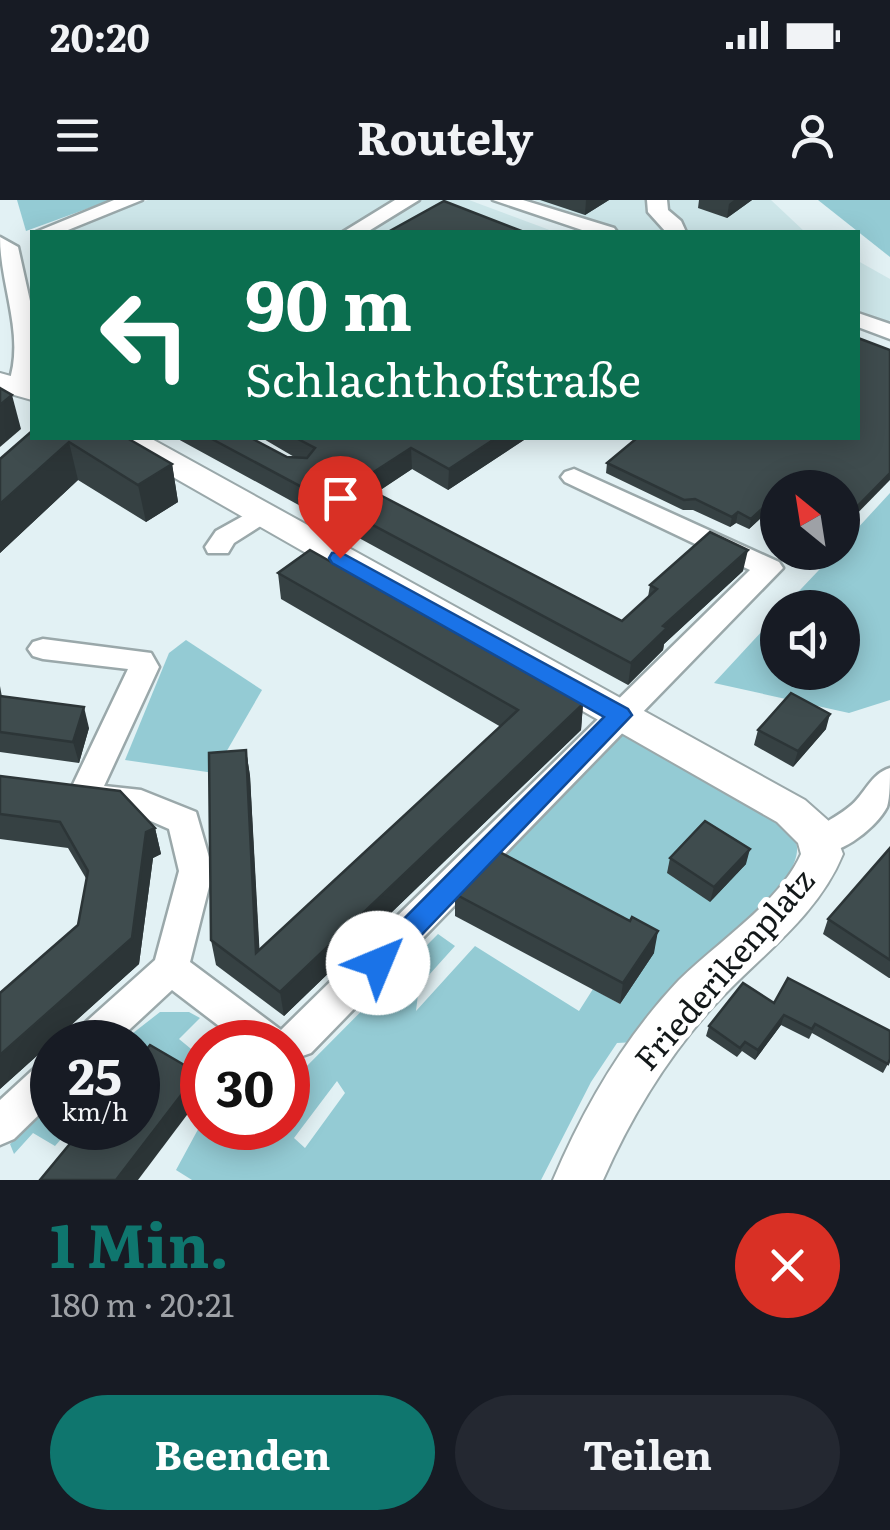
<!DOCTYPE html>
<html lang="de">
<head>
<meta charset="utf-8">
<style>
	body { margin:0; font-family:Literata,serif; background:#242831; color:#f1f3f6; height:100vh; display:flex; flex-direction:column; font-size:38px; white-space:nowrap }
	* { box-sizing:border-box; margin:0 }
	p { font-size:32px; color:#9ea1a6 }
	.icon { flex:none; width:55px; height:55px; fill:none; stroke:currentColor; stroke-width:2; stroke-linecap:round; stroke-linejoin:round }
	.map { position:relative; height:980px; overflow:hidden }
	.sheet { display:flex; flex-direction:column; background:#171b24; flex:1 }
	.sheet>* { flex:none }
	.hud { position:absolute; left:30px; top:30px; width:830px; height:210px; border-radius:0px; box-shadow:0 5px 25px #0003; background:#0b6e4f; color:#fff; overflow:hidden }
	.needle { width:65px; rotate:330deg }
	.controls { position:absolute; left:760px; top:270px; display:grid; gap:20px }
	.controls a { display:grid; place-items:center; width:100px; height:100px; border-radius:50%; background:#171b24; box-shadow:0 5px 25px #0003; font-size:50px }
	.speed { position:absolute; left:30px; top:820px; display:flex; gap:20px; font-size:50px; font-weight:700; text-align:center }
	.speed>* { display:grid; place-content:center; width:130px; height:130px; border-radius:50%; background:#171b24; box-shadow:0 5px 25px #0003; line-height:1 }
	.speed small { font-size:25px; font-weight:400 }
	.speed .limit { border:15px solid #d22; background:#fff; color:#111 }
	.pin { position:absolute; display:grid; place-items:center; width:85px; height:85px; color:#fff; margin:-102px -42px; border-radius:50% 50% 50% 0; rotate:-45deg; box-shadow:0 0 10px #0007 }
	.pin .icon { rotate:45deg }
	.me { position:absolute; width:110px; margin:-55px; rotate:45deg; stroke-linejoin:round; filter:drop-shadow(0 0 8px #0008) }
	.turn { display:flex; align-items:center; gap:35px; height:210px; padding:0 50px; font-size:45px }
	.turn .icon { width:130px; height:130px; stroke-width:2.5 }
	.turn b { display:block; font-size:70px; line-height:85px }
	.round { display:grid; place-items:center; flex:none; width:105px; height:105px; border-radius:52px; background:#242831 }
	.summary { display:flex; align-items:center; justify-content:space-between; height:170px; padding:0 50px }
	h1 { font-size:60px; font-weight:700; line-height:75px; color:#0f766e }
	.primary-button { display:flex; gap:20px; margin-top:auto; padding:20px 50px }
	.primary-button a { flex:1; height:115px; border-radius:60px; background:#0f766e; color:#fff; font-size:40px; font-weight:700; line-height:115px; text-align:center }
	.primary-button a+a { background:#242831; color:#f1f3f6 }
	.status { display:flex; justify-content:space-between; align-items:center; height:70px; padding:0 50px; background:#171b24; direction:ltr }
	.status svg { height:28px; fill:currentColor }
	header { display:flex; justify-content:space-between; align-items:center; height:130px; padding:0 50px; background:#171b24; font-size:45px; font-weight:700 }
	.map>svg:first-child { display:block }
	.built { fill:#cde6e9 }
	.green { fill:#94cbd4; fill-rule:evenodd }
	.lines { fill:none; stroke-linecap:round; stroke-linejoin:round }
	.minor-casing { stroke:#9aa8aa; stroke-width:5 }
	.major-casing { stroke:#9aa8aa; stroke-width:4 }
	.minor { fill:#fff; fill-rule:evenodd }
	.major { fill:#fff; fill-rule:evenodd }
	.wall { fill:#364143 }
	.shaded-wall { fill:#2c3537 }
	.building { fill:#3f4c4e; stroke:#2c3537; stroke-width:2.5 }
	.route { fill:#1a73e8; stroke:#114b97; stroke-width:2.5 }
	.labels { text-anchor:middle; stroke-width:10; stroke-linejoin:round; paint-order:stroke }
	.street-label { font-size:32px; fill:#131819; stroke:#fff }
</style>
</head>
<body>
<div class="status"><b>20:20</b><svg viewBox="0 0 49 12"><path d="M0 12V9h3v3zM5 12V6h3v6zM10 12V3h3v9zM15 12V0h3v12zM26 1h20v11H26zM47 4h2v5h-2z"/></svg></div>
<header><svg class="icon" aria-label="menu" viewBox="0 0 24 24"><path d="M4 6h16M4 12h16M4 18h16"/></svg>Routely<svg class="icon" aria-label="person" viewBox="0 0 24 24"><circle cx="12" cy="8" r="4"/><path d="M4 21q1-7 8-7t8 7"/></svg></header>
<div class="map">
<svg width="890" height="980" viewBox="0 0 890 980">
	<rect width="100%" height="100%" fill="#e2f1f4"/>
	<g class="built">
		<path d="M148,0H469L555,32H61Z"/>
		<path d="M534,0H771L805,32H623Z"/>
		<path d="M858,61L890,79V120L883,126L858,115Z"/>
	</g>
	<g class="green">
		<path d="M17,0H111L26,31Z"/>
		<path d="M818,0H890V57Z"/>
		<path d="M890,293V500L849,513L714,483L777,415L778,472H842V408L784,407L835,353L842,352L843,344Z"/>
		<path d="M186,440L262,490L214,573L125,560L169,453Z"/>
		<path d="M623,532C661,553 772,605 793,636C819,672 713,750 689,776C670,796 653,820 636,842L617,843L591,882L541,980H192L176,970L202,922V928H288V877L292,881L438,734L455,746L419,786L416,811L475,746L579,811L593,789L620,804L653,752L485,666ZM337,881L345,893L305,948L294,938Z"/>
		<path d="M160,812H189L200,818L179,839L202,858V893L128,837Z"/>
		<path d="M52,905V928L69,930L55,946L33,933L14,954L10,944Z"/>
	</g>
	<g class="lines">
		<defs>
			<g id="minor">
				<path d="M114,0H142L63,32H36Z"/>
				<path d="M395,0H419L367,32H343Z"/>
				<path d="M493,0H523L614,28L617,32H588Z"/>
				<path d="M647,0H667L668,10L681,21L686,32H666L648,12Z"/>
				<path d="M0,37L18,47L32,110V183L28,190L20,192L8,185C26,136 0,87 0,37Z"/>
				<path d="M858,113L890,124V139L858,127Z"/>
				<path d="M574,269L779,362L783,368L311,853L288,861V842H240L172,790L116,842H71L77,830L155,760L179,671L169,629L137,615L72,606L67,597L128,469L43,459L33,456L28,449L33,442L43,439L151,453L159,467L104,586L141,590L196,612L213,671L190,762L281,830L750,370L565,282L561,277L565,272Z"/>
				<path d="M261,306L274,314L270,320L234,343L228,353H208L205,347L216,331Z"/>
				<path d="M890,568C890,580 890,597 887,607C875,630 834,661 809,652L804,643C814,625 834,620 849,607C865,595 870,574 890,568Z"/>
				<path d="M52,859V902L14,939L0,945V900L38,865Z"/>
			</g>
			<g id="major">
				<path d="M0,173L32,182V200L0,191Z"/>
				<path d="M113,238H150L805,600L831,623L843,654C816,720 755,759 709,811C665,861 630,919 603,980H553C584,907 624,838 679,780C716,743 780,702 801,654L798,643L777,622L117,245Z"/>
			</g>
		</defs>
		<use href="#minor" class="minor-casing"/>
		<use href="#major" class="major-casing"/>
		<use href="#minor" class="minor"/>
		<use href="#major" class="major"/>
	</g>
	<g class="wall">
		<path d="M540,0H609L585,15Z"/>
		<path d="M699,0H752L727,18L698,8Z"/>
		<path d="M32,231L127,238L172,264L178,302L146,322L78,280L0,353V259Z"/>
		<path d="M176,238H251L287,257L296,258L262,238H527L448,290L412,269L376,293L622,421L648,397L650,385L743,371L664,444L663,450L628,485Z"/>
		<path d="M858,238L842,329V288H778V318L774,322L762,317L749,329L736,323L730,327L693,310H683L606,273L607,263Z"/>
		<path d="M278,373L583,504L581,530L284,816L216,765L211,740L246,550L250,576L259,750L501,527L281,399Z"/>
		<path d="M0,486L2,497L89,528L79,563L0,552Z"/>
		<path d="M826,529L793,567L754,545L758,530Z"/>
		<path d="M0,576L155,628L161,654L153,658L139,764L0,889V793L78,725L87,680L68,648L0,639Z"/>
		<path d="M890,648V778H889L823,734L828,719Z"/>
		<path d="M670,658L746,664L710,702L667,673Z"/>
		<path d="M455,694L654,753L620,804L455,716Z"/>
		<path d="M774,803L890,860L883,873L812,833L809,839L781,825L755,860L742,851L737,857L706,836L709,826Z"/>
		<path d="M66,928H138L77,935Z"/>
	</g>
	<g class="shaded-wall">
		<path d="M586,0H609L585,15Z"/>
		<path d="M734,0H752L727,18L729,4Z"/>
		<path d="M12,195L21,229L0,247V205Z"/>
		<path d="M496,238H527L448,290L449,269Z"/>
		<path d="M69,242L78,280L0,353V304Z"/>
		<path d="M411,248L412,269L359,304L357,283Z"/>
		<path d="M172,264L178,302L146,322L138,285Z"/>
		<path d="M890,273V280L842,329L843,321Z"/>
		<path d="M764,307L762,317L749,329L751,319Z"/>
		<path d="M738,312L736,323L730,327L732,317Z"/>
		<path d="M748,350L743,371L664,444L663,450L628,485L631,463L663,426Z"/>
		<path d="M583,504L581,530L284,816L280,792Z"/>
		<path d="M84,507L89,528L79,563L73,542Z"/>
		<path d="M830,514L826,529L793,567L798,551Z"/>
		<path d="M246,550L250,576L261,777L256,753Z"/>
		<path d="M155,628L161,654L153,658L139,764L0,889V855L146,632Z"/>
		<path d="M750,649L746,664L710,702L714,687Z"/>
		<path d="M658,731L654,753L620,804L623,783Z"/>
		<path d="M784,815L781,825L755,860L758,850Z"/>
		<path d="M198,873L202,895L138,980H116Z"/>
	</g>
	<g class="building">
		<path d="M444,1L524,32H388Z"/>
		<path d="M858,138L890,150V273L843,321L842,288H778V311L776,312L764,307L751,319L738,312L732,317L695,299L684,300L607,263L637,238H858Z"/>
		<path d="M0,188L12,195L0,205Z"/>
		<path d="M32,231V238H127L172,264L138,285L69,242L0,304V259Z"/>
		<path d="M210,238H251L287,257L307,258L315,248L296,238H496L449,269L411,248L357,283L622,421L657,389L650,385L710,332L748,350L663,426L667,428L631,463Z"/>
		<path d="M310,350L583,504L280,792L211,740L209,553L246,550L256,753L518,510L278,373Z"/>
		<path d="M791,493L830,514L798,551L758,530Z"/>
		<path d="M0,496L84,507L73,542L0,532Z"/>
		<path d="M0,576L120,591L155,628L146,632L132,738L0,855V793L78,725L88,671L60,622L0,614Z"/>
		<path d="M705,621L750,649L714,687L670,658Z"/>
		<path d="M890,648V760L828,719Z"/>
		<path d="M494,649L630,721L632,717L658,731L623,783L455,694Z"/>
		<path d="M788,778L890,831V859L888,864L815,824L812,829L784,815L758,850L745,842L740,848L709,826L743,783L774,803Z"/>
		<path d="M150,845L198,873L116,980H40L83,928H138V860Z"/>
	</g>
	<path class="route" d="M340,352L628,509L632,515L387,771L378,774L368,771L364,763L368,755L604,517L332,363L329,358L332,353Z"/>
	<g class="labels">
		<g class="street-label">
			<text transform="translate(725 770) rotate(-49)" y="11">Friederikenplatz</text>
		</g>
	</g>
</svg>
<div class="controls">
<a><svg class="needle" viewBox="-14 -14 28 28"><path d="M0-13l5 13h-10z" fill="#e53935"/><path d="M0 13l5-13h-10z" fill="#9ea1a6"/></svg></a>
<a><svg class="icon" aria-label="sound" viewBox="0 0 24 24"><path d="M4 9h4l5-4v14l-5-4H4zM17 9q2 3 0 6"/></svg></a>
</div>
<div class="speed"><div>25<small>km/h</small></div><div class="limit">30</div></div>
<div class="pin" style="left:340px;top:358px;background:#d93025"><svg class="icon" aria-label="arrive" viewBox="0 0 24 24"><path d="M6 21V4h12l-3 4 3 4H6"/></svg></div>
<svg class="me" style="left:378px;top:763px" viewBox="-20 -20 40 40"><circle r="19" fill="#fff"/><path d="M0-13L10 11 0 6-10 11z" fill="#1a73e8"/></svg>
<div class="hud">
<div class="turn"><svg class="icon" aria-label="left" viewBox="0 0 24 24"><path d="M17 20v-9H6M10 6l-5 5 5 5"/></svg><div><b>90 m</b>Schlachthofstraße</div></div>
</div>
</div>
<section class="sheet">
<div class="summary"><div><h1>1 Min.</h1><p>180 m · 20:21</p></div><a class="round" style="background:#d93025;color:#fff"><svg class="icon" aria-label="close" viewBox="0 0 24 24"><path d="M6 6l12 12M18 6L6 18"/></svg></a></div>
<div class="primary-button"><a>Beenden</a><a>Teilen</a></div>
</section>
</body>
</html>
